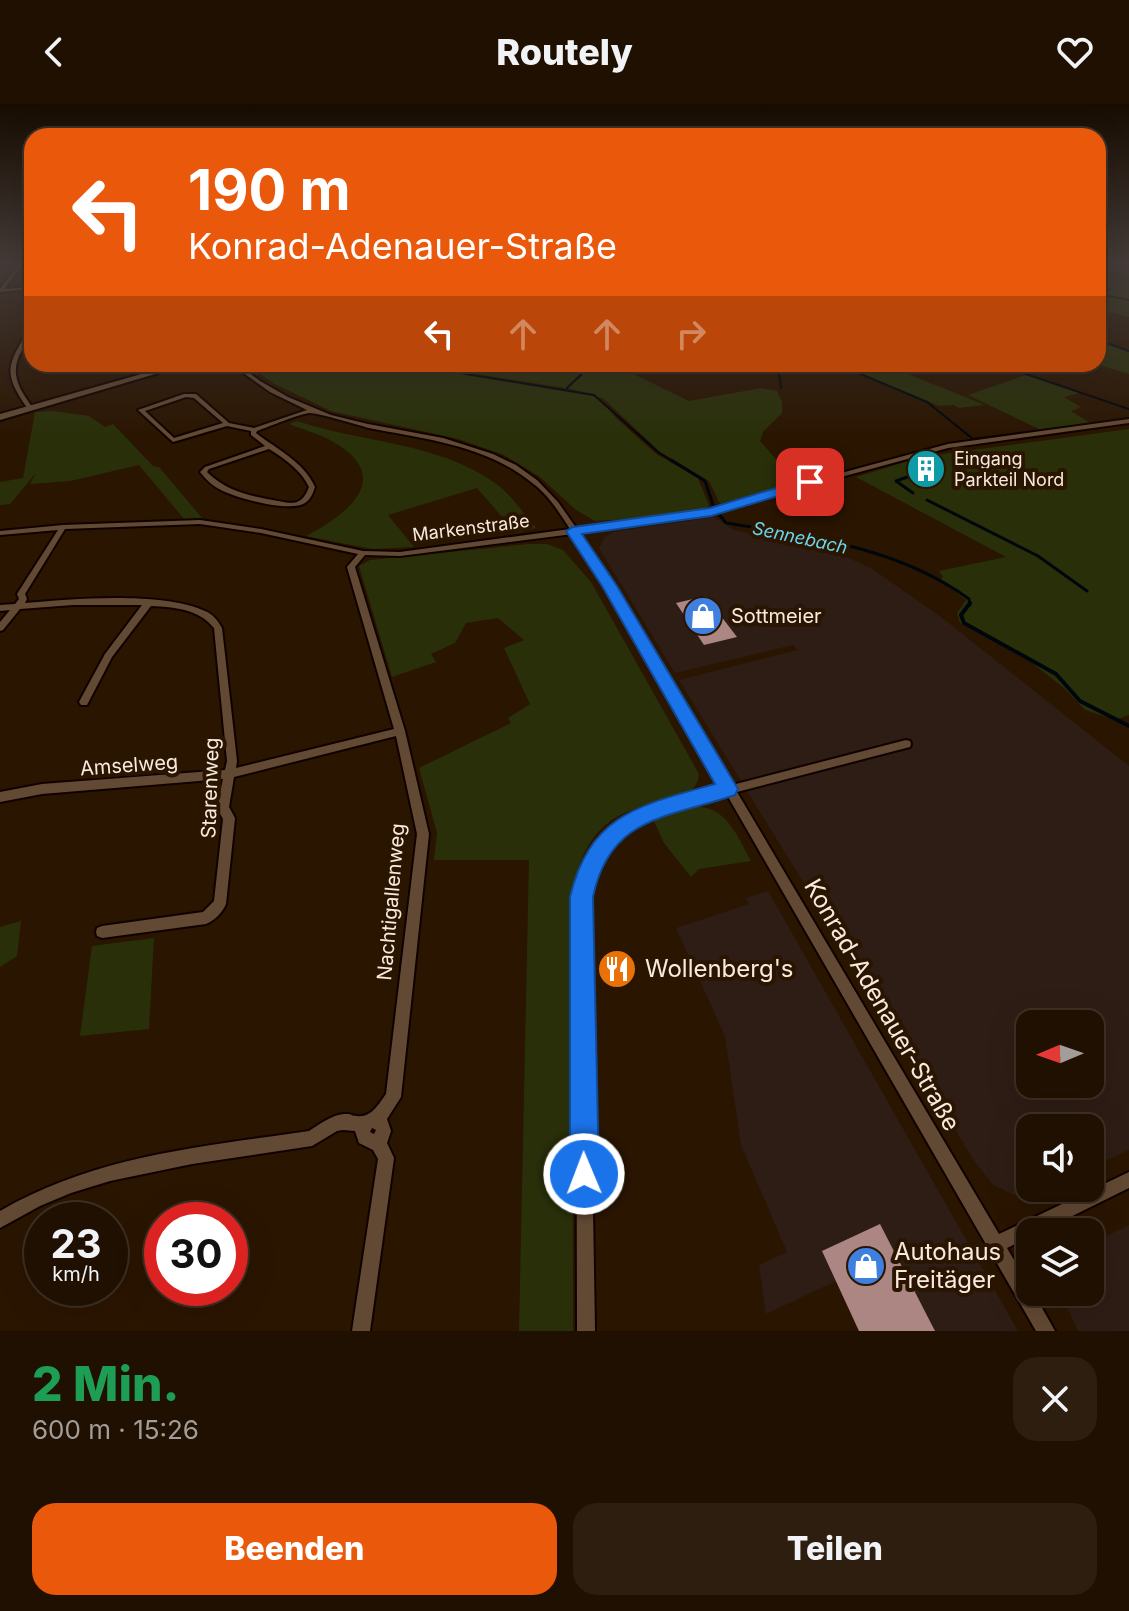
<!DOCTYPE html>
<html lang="de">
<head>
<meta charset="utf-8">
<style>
	body { margin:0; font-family:Inter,sans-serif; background:#2d1e10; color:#f1f3f6; height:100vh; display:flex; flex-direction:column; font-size:30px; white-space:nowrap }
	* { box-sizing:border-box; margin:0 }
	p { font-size:26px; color:#a29d99 }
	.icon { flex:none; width:44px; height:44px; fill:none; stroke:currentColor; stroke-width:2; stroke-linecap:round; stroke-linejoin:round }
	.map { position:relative; height:1227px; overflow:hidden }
	.drawer { display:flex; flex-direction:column; background:#201001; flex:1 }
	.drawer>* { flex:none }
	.hud { position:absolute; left:24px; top:24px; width:1082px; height:244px; border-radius:24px; box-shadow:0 8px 32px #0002,0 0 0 2px #3d3023; background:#ea580c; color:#fff; overflow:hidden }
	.needle { width:52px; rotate:268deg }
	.buttons { position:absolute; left:1016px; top:906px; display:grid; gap:16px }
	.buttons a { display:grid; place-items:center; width:88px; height:88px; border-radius:16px; background:#201001; box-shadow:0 8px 32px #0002,0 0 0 2px #3d3023; font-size:40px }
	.speed { position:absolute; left:24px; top:1098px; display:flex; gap:16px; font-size:40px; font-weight:700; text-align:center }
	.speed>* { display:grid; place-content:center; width:104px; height:104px; border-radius:50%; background:#201001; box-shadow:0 8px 32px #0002,0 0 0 2px #3d3023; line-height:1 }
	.speed small { font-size:20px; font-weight:400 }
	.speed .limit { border:12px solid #d22; background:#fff; color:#111 }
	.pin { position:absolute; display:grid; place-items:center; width:68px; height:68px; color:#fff; margin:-34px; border-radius:16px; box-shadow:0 4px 12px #0006 }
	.me { position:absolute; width:88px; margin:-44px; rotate:359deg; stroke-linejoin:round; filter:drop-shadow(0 0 6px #0008) }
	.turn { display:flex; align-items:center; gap:28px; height:168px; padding:0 32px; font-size:36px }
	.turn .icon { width:104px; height:104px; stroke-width:2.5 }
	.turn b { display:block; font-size:56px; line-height:68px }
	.lanes { display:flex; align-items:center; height:76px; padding:0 32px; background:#0003; justify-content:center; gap:40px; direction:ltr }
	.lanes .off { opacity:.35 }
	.round { display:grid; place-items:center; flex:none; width:84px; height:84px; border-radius:24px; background:#2d1e10 }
	.summary { display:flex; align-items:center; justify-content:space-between; height:136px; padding:0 32px }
	h1 { font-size:48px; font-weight:800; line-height:60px; color:#1e9e55 }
	.cta { display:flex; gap:16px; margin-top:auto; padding:16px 32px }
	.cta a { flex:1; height:92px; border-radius:24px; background:#ea580c; color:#fff; font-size:32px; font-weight:800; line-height:92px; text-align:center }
	.cta a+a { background:#2d1e10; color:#f1f3f6 }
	header { display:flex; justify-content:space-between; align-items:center; height:104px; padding:0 32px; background:#201001; font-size:36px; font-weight:800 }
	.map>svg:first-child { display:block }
	.industrial { fill:#2e1d15; fill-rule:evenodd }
	.green { fill:#293009 }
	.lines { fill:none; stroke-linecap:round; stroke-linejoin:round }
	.stream-far2 { stroke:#00070c; stroke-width:2 }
	.stream-far1 { stroke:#00070c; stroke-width:3 }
	.stream { stroke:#00070c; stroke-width:4 }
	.building { fill:#ac8682 }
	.street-casing { stroke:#110200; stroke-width:4 }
	.secondary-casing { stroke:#110200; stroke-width:4 }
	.street { fill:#624933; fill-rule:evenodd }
	.secondary { fill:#624933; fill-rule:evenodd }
	.route { fill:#1a73e8; stroke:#114b97; stroke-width:2 }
	.labels { text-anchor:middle; stroke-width:8; stroke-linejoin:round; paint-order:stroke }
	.far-poi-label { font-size:18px; fill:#faeade; stroke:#2a1501; text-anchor:start }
	.far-street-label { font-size:18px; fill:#faeade; stroke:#2a1501 }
	.far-water-label { font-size:18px; font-style:italic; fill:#6dd4ee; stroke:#2a1501 }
	.poi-label { font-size:20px; fill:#faeade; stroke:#2a1501; text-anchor:start }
	.street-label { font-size:20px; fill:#faeade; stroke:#2a1501 }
	.near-poi-label { font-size:24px; fill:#faeade; stroke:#2a1501; text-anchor:start }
	.near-street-label { font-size:24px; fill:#faeade; stroke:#2a1501 }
</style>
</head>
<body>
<header><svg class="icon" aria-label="back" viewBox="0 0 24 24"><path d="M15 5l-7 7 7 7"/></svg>Routely<svg class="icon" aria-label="heart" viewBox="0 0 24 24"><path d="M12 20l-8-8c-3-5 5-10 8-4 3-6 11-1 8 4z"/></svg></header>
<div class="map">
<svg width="1129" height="1227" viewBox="0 0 1129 1227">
	<rect width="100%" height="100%" fill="#2a1501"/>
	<g class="industrial">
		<path d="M714,413L734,426L835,448L871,464L941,513L1129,662V1046L1090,1064V1024H1030V1084H1047L1026,1092L1014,1091L993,1081L975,1058L679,576L798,546L793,541L675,569L599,444L604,434L613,428ZM1030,920H1090V980H1030Z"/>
		<path d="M768,787L1018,1227H859L836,1177L766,1210L759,1161L787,1148L741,1041L725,932L676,824L749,800L746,794Z"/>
		<path d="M1129,1121V1227H1078L1060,1188H1090V1140Z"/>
	</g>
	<g class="green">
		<path d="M1098,173L1129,176V213L1098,206V194L1113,185L1098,181Z"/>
		<path d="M1098,236L1129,248V270L1097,260Z"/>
		<path d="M245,260H401L593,292L605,300L616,314L656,350L698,374L710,404L659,413L595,417L576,406L540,373L504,351L458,335L331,307L275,280Z"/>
		<path d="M599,260L583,267L566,284L418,261Z"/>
		<path d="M601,260H636L623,265L689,297L761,284L777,287L782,298V309L763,328L760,337L782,362L792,380L721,402L709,377L659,347L604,295L568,284L585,268Z"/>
		<path d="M861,260H883L985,301L959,304L954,301L939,302L850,265Z"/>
		<path d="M1026,271L1079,289L1064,293L1081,303L1071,307L1092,320L1041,326L968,291Z"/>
		<path d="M53,307L89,312L105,323L113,320L153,362L159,363L202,414L185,416L139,361L70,377L30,380L36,369L10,400L0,401V378L23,374L35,308Z"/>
		<path d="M297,317C362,339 438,338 495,379C511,390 523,409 536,424L516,429L477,384L388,411L414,443L372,445L306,432C346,411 395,375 335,339C321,330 304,326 289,320Z"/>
		<path d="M1129,325V611L1116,616L1085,606L1064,584L1032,559L960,519L957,509L966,496L940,476L943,473L939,467L1006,453L856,373L921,353Z"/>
		<path d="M819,349L838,366L802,377L795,351L806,356Z"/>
		<path d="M529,440H547L563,446L591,478L699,670C698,677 697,681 691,686C664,703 630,697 601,725C582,745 577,766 572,792L573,1227H519L529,756H434L437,729L419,664L511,619L508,614L530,600L504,544L524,536L498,514L466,519L455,539L431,550L436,558L392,573L359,462L370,456Z"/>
		<path d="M692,703C726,700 737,732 751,757L699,765L691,773L664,739L653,715Z"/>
		<path d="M21,817L17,852L0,863V823Z"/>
		<path d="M154,834L149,925L80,932L92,842Z"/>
	</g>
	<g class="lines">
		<g class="stream-far2">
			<path d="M1098,193L1104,191L1129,196"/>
			<path d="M1098,236L1129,247"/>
			<path d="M406,260L594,291L659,349L674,358"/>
			<path d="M571,260L588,266"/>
			<path d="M759,260L776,269L810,260"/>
			<path d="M837,260L927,298L973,335L1036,327"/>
			<path d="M993,260L1014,266"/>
			<path d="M779,269L781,284"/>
			<path d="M1023,269L1129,305"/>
			<path d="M567,284L584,268L600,260"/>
			<path d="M1118,317L1129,314"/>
			<path d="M1043,326L1072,323"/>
		</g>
		<g class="stream-far1">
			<path d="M671,356L705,377L714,404L726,419C809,432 900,444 969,495L970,501"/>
			<path d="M913,389L896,377L916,370"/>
			<path d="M927,396L1038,452L1087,487"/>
		</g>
		<path class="stream" d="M970,499L961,511L964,519L1056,570L1080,597L1129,622"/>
	</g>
	<g class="building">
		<path d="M706,492L714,503L737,533L704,541L676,499Z"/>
		<path d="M880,1120L935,1227H859L822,1147Z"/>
	</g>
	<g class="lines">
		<defs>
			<g id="street">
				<path d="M19,160H23L4,185L32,183V185L0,188V185Z"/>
				<path d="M30,224H32C31,233 25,239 21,248C9,270 20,286 33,304L30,306L28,305C2,268 7,261 30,224Z"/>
				<path d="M231,260H237L260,277L288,293L331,311L368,320L443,334L493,350L516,361L537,376L558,398L577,425L690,410L948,340L1129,315V319L948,344L690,414L580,429L614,482L732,681L906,636L910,637L911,640L910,643L906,644L737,688L999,1130L1129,1068V1084L1040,1128H1030V1133L1007,1144L1030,1183V1188H1033L1055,1227H1036L727,691C702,698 676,702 652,711C617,724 597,758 588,793L595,1227H577L576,793C586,755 608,716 648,702C672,694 698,689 722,683L606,482L573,430L400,452L365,451L355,463L405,627L429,730L401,993L387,1015L391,1027L387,1039L394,1054L370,1227H352L378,1055L373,1046L359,1039L355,1027L343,1026L337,1027L312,1042L192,1060L110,1077L71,1089L40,1102L0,1124V1107C97,1051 201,1043 309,1027C320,1020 332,1011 344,1010C355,1010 347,1011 357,1012C371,1014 378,1001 386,990L417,730L396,632L234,673L229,703L235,714L226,800C223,808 214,817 206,820L102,834L97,832L96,828L97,824L102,822L203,808L214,797L223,715L217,704L223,675L42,690L0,698V688L42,680L225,666L227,657L214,524C199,505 174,503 151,502L112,553L87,601H81L79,598L105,550L142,501H73L20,505L3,526L0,527V518L10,506L0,507V501L15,500L19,495L17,490L58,426L0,431V427L63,421L200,416L261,425L363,447L400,448L570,425C559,408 548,390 531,378C485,341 425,335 369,324C358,321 316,308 309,309C296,311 271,322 257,327L256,329C278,346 304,358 315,383C313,389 311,395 305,399C290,409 235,394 219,385C211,381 205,374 200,368L205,363L265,342L251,331V327L227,322L173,338L138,306L184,290H196L229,319L254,324L307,306L270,288ZM186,293L194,294L223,319L174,334L145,307ZM269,345C285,355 301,366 309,383C306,390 304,395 297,398C291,400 284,398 278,397C251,392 227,388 207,368L209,365ZM200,420L261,429L358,450L347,463L394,625L236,664L237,657L222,524C218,517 213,510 205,507C161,487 72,495 25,499L27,495L25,490L65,425ZM372,1024L376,1026L374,1030L370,1028Z"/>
			</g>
			<path id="secondary" d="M177,260H189L0,316V310Z"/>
		</defs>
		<use href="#street" class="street-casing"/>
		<use href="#secondary" class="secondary-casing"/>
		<use href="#street" class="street"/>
		<use href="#secondary" class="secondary"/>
	</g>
	<linearGradient id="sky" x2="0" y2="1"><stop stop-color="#170c01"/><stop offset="0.48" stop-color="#443b38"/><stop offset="1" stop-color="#443b38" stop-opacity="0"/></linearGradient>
	<rect width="1129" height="331" fill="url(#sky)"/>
	<path class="route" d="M810,374L816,378L815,381L711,412L582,430L617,482L738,685L735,691C669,714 610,711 593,793L599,1070L595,1080L584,1084L574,1080L570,1070V793C590,709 641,701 715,680L602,482L566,427L573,423L710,404Z"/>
	<defs>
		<symbol id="building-disc" viewBox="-11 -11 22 22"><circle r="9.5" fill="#0f9aa8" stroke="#2a1501"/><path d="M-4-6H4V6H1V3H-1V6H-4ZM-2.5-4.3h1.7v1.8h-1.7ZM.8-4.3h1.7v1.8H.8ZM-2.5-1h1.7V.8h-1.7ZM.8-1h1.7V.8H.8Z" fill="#fff"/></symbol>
		<symbol id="shop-disc" viewBox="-11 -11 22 22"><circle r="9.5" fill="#3f7fe0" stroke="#2a1501"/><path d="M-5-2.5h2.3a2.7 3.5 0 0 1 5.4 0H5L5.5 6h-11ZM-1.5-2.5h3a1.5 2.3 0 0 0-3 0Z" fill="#fff"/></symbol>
		<symbol id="restaurant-disc" viewBox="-11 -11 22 22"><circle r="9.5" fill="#e8710a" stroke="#2a1501"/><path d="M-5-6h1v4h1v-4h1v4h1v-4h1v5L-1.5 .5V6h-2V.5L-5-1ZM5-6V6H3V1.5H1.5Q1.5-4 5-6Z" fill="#fff"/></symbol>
	</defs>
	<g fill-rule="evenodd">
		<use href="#building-disc" x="904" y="343" width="44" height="44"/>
		<use href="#shop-disc" x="681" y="490" width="44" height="44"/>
		<use href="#restaurant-disc" x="595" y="843" width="44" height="44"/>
		<use href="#shop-disc" x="844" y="1140" width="44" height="44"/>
	</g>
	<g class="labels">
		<g class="far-poi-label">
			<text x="954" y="361">Eingang<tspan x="954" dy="21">Parkteil Nord</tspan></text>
		</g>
		<g class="far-street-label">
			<text transform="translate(471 424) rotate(-7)" y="6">Markenstraße</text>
		</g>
		<g class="far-water-label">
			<text transform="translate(800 434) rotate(12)" y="6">Sennebach</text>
		</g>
		<g class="poi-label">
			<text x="731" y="519">Sottmeier</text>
		</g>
		<g class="street-label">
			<text transform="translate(129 661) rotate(-4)" y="7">Amselweg</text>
			<text transform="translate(210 684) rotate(-88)" y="7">Starenweg</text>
			<text transform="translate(391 798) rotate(-85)" y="7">Nachtigallenweg</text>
		</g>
		<g class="near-poi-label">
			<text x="645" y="873">Wollenberg's</text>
			<text x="894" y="1156">Autohaus<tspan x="894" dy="28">Freitäger</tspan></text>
		</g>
		<g class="near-street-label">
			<text transform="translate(882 901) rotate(60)" y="8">Konrad-Adenauer-Straße</text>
		</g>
	</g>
</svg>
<div class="buttons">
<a><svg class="needle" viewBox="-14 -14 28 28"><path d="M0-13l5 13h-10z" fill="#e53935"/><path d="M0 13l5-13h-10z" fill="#a29d99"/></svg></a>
<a><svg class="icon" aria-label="sound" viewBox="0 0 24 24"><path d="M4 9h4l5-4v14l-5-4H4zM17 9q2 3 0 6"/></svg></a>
<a><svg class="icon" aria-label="layers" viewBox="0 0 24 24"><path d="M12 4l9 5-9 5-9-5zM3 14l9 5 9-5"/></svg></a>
</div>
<div class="speed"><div>23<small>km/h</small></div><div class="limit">30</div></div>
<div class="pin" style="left:810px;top:378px;background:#d93025"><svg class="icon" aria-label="arrive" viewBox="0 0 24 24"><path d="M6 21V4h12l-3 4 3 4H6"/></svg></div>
<svg class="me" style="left:584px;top:1070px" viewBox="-20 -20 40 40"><circle r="17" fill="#1a73e8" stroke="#fff" stroke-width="3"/><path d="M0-11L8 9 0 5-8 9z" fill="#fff"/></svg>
<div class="hud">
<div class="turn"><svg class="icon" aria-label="left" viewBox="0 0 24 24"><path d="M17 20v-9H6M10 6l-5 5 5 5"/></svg><div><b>190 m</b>Konrad-Adenauer-Straße</div></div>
<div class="lanes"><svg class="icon" aria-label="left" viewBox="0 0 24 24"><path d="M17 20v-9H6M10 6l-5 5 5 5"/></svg><svg class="icon off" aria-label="ahead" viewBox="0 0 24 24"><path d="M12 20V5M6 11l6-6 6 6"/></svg><svg class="icon off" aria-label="ahead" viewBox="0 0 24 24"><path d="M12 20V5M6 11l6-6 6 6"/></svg><svg class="icon off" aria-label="right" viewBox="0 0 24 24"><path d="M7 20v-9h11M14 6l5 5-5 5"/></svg></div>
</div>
</div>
<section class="drawer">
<div class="summary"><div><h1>2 Min.</h1><p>600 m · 15:26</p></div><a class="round"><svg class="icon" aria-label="close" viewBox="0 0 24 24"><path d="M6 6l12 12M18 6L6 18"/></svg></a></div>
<div class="cta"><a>Beenden</a><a>Teilen</a></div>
</section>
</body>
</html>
